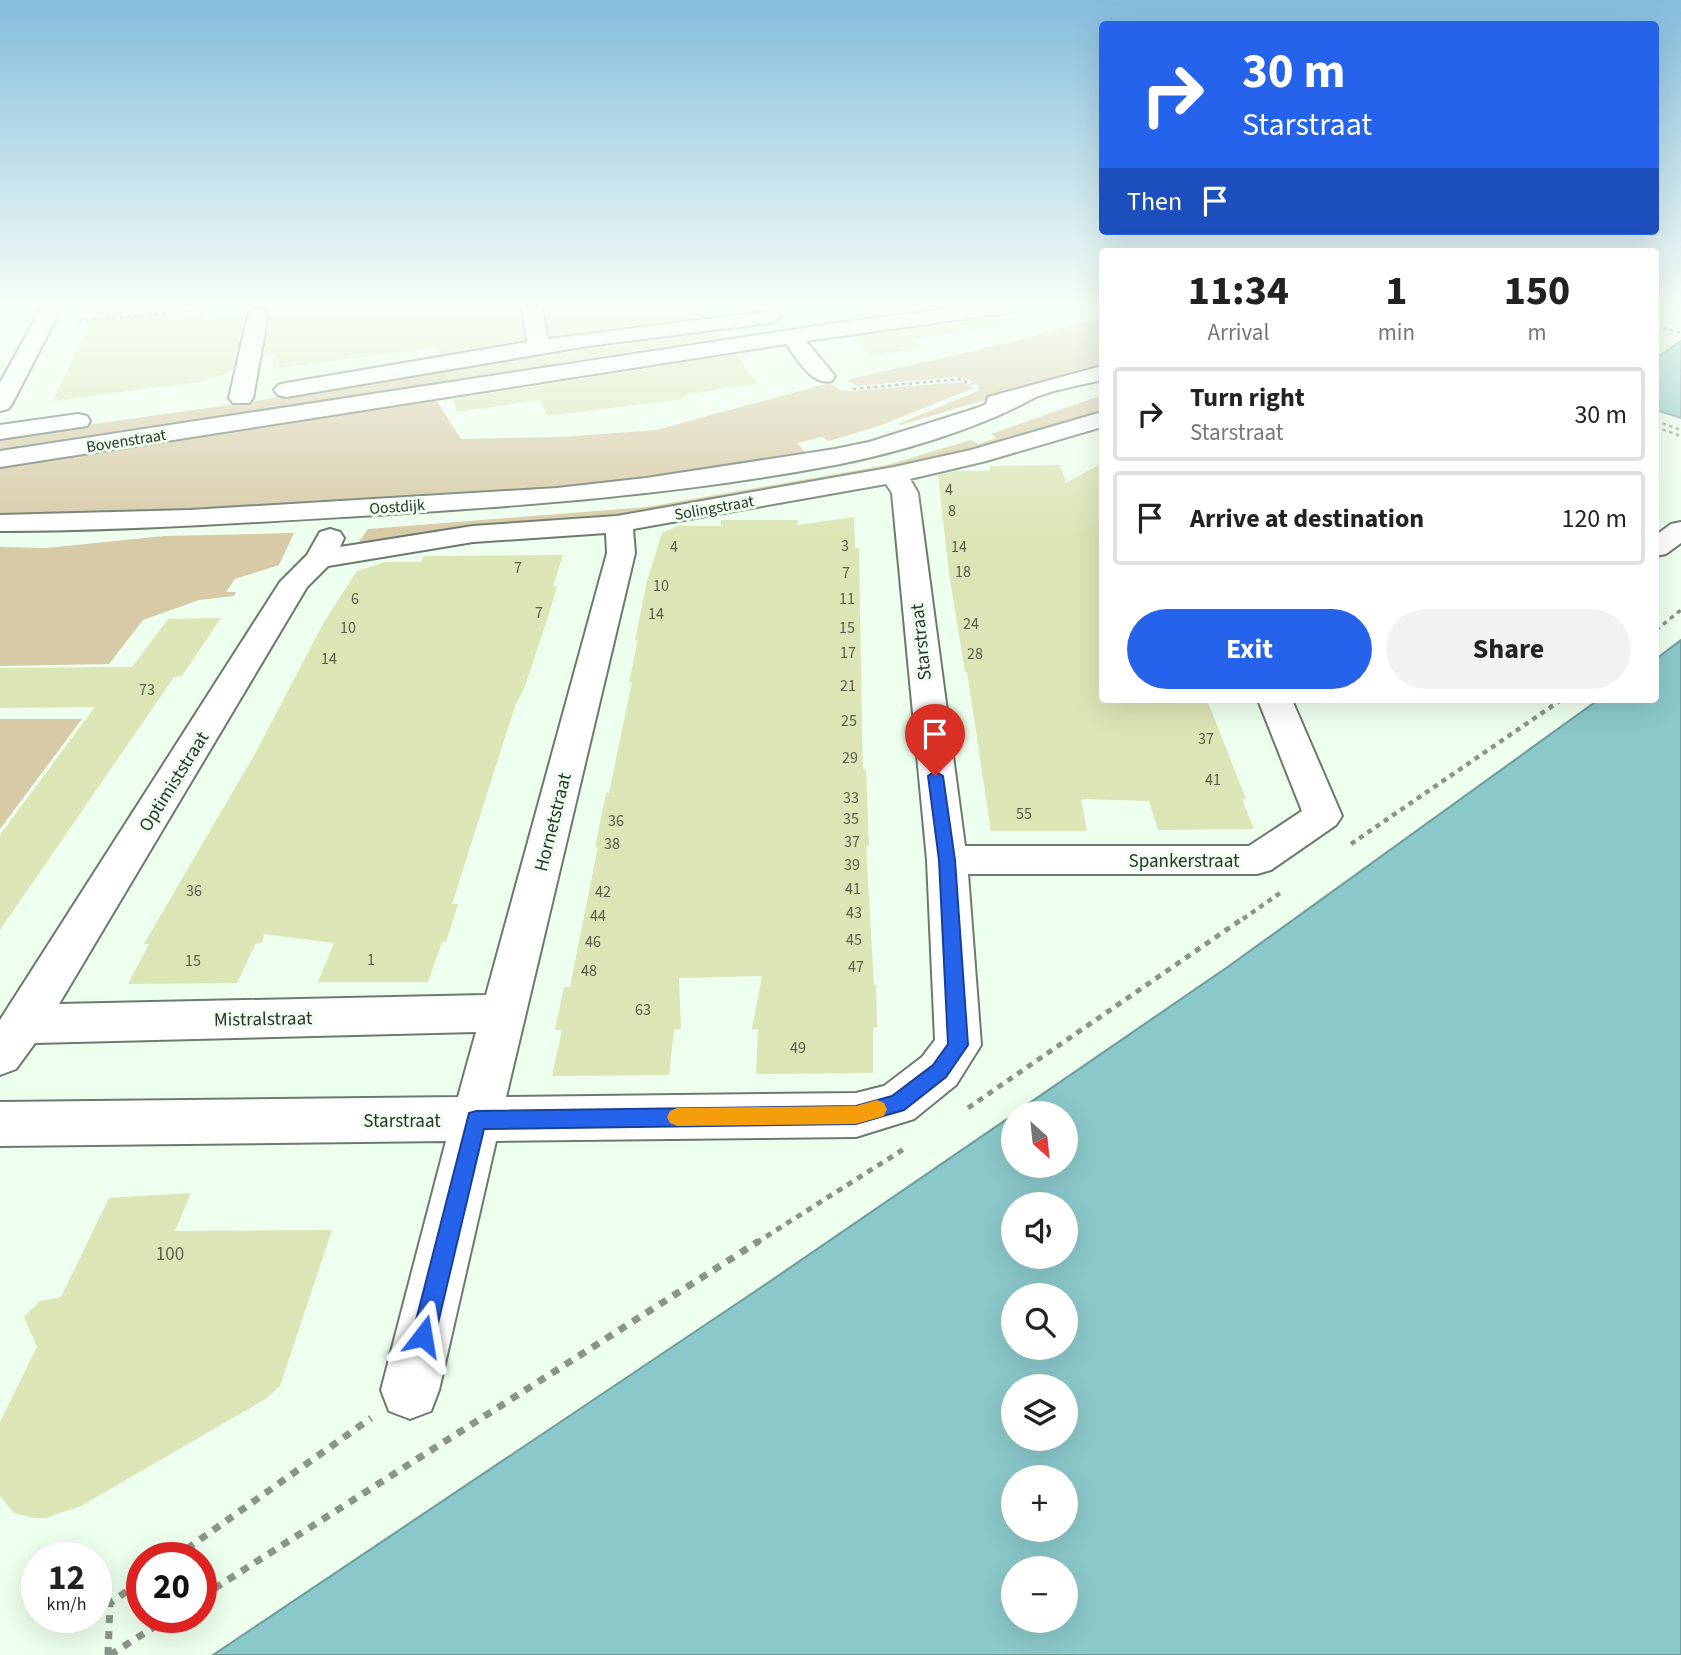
<!DOCTYPE html>
<html lang="en">
<head>
<meta charset="utf-8">
<style>
	body { margin:0; font-family:"Source Sans 3",sans-serif; background:#f2f2f2; color:#222; height:100vh; display:flex; flex-direction:column; font-size:26px; white-space:nowrap }
	* { box-sizing:border-box; margin:0 }
	p { font-size:23px; color:#767676 }
	.icon { flex:none; width:38px; height:38px; fill:none; stroke:currentColor; stroke-width:2; stroke-linecap:round; stroke-linejoin:round }
	.map { position:relative; flex:1; overflow:hidden }
	.drawer { position:absolute; left:1099px; top:248px; width:560px; height:455px; display:flex; flex-direction:column; background:#fff; border-radius:7px; box-shadow:0 7px 28px #0002 }
	.drawer>* { flex:none }
	.hud { position:absolute; left:1099px; top:21px; width:560px; height:214px; border-radius:7px; box-shadow:0 7px 28px #0002; background:#2563eb; color:#fff; overflow:hidden }
	.needle { width:46px; rotate:153deg }
	.buttons { position:absolute; left:1001px; top:1101px; display:grid; gap:14px }
	.buttons a { display:grid; place-items:center; width:77px; height:77px; border-radius:50%; background:#fff; box-shadow:0 7px 28px #0002; font-size:35px }
	.speed { position:absolute; left:21px; top:1542px; display:flex; gap:14px; font-size:35px; font-weight:700; text-align:center }
	.speed>* { display:grid; place-content:center; width:91px; height:91px; border-radius:50%; background:#fff; box-shadow:0 7px 28px #0002; line-height:1 }
	.speed small { font-size:18px; font-weight:400 }
	.speed .limit { border:10px solid #d22; background:#fff; color:#111 }
	.pin { position:absolute; display:grid; place-items:center; width:60px; height:60px; color:#fff; margin:-72px -30px; border-radius:50% 50% 50% 0; rotate:-45deg; box-shadow:0 0 7px #0007 }
	.pin .icon { rotate:45deg }
	.me { position:absolute; width:77px; margin:-38px; rotate:14deg; stroke-linejoin:round; filter:drop-shadow(0 0 5px #0008) }
	.turn { display:flex; align-items:center; gap:24px; height:147px; padding:0 28px; font-size:32px }
	.turn .icon { width:91px; height:91px; stroke-width:2.5 }
	.turn b { display:block; font-size:49px; line-height:60px }
	.then { display:flex; align-items:center; height:66px; padding:0 28px; background:#0003; gap:14px; font-size:26px }
	.eta { display:flex; justify-content:space-evenly; align-items:center; height:119px; text-align:center }
	.eta b { font-size:42px; font-weight:700; line-height:49px }
	.button { display:flex; gap:14px; margin-top:auto; padding:14px 28px }
	.button a { flex:1; height:80px; border-radius:42px; background:#2563eb; color:#fff; font-size:28px; font-weight:700; line-height:80px; text-align:center }
	.button a+a { background:#f2f2f2; color:#222 }
	ul { padding:0; list-style:none }
	li { display:flex; align-items:center; gap:21px; height:94px; margin:0 14px 10px; padding:0 14px; border:4px solid #e0e0e0; border-radius:7px }
	li div { flex:1 }
	li b { display:block; font-size:26px }
	li em { font-style:normal }
	.map>svg:first-child { display:block }
	.built { fill:#dff7df }
	.green { fill:#d7caa7 }
	.water { fill:#8bc8ca; stroke:#6e9b9b; stroke-width:2; fill-rule:evenodd }
	.building { fill:#dbe5b6 }
	.lines { fill:none; stroke-linecap:round; stroke-linejoin:round }
	.minor-casing { stroke:#6b7b6b; stroke-width:4 }
	.path-far4 { stroke:#889588; stroke-width:2.5; stroke-dasharray:3.5 3.5; stroke-linecap:butt }
	.path-far3 { stroke:#889588; stroke-width:3.5; stroke-dasharray:4.5 4.5; stroke-linecap:butt }
	.path-far2 { stroke:#889588; stroke-width:4.5; stroke-dasharray:5 5; stroke-linecap:butt }
	.path-far1 { stroke:#889588; stroke-width:5; stroke-dasharray:6 6; stroke-linecap:butt }
	.path { stroke:#889588; stroke-width:7; stroke-dasharray:8 8; stroke-linecap:butt }
	.minor { fill:#fff; fill-rule:evenodd }
	.route { fill:#2563eb; stroke:#184099; stroke-width:2 }
	.slow { fill:#f59e0b }
	.labels { text-anchor:middle; stroke-width:6; stroke-linejoin:round; paint-order:stroke }
	.far-street-label { font-size:16px; fill:#2c332c; stroke:#edffed }
	.number-label { font-size:16px; fill:#58604e }
	.street-label { font-size:19px; fill:#2c332c; stroke:#edffed }
	.near-number-label { font-size:19px; fill:#58604e }
</style>
</head>
<body>
<div class="map">
<svg width="1681" height="1655" viewBox="0 0 1681 1655">
	<rect width="100%" height="100%" fill="#edffed"/>
	<path class="built" d="M71,305H179L177,311L63,321Z"/>
	<g class="green">
		<path d="M1102,318V365L901,425L898,424L978,391L979,386L968,379L955,377L857,386L847,380L1003,344Z"/>
		<path d="M530,355L537,364L577,363L0,456V437L244,403Z"/>
		<path d="M963,382L973,388L879,426L829,441L822,437L797,443L805,452L709,472L546,490L180,510L0,515V465L434,397L461,439L561,437L656,430L829,383L840,390L850,391Z"/>
		<path d="M1102,395V411L1007,441L887,469L640,514L475,528L356,546L368,529L647,507L887,465L971,440L978,444L996,438L991,434Z"/>
		<path d="M294,533L279,565L235,579L226,592H236L234,596L199,600L143,620L109,664L0,666V547L47,548L164,536Z"/>
		<path d="M0,719H82L0,829Z"/>
	</g>
	<g class="water">
		<path d="M1681,341V418L1656,410V358Z"/>
		<path d="M1681,640V1655H213L769,1282L1013,1115V1166H1066V1113H1015L1229,966L1598,700H1656V659ZM1013,1204H1066V1256H1013ZM1013,1295H1066V1348H1013ZM1013,1386H1066V1438H1013ZM1013,1477H1066V1530H1013ZM1013,1568H1066V1620H1013Z"/>
	</g>
	<g class="building">
		<path d="M99,305H208L203,321L245,316L232,372L200,382L53,401Z"/>
		<path d="M361,305H496L497,311L519,308L524,340L440,354L438,347L272,369L275,353L263,358L270,314Z"/>
		<path d="M558,305H704L711,316L550,336L544,306Z"/>
		<path d="M915,305H960L839,320L836,316Z"/>
		<path d="M1001,316V325L910,339L920,348L871,356L854,337Z"/>
		<path d="M722,332L726,337L448,380L446,373L588,349Z"/>
		<path d="M737,354L757,384L687,394L688,396L683,397L684,399L547,416L540,400L457,412L453,399Z"/>
		<path d="M1102,463V700H1207L1246,799H1242L1254,829L1158,830L1149,801L1081,799L1087,831H991L967,672H965L949,573L938,475L956,471H990V466L1060,465L1066,483Z"/>
		<path d="M854,517L855,548H859L862,733L863,770H866L869,846H866L874,985H876L877,1027L873,1028V1073L756,1074L758,1029H752L762,976L679,978L681,1029L674,1030L669,1075L552,1076L562,1030H555L564,987H570L598,847H595L606,793H609L632,682H629L638,640H635L647,581L662,533L678,526H721V520H798L797,525Z"/>
		<path d="M563,555L553,586H557L549,614L525,686L515,706L452,904H458L446,942H442L428,982H318L334,943L264,934L262,943H256L237,983L128,984L149,944H144L256,752L324,622L357,571L385,562H421L424,556Z"/>
		<path d="M221,618L182,676L174,677L0,930V835L95,707L0,708V668L132,667L168,619Z"/>
		<path d="M191,1193L175,1231L332,1230L280,1386L267,1398L81,1506L45,1518H34L14,1513L0,1496V1422L37,1347L24,1317L40,1301L61,1297L109,1198Z"/>
	</g>
	<g class="lines">
		<defs>
			<g id="minor">
				<path d="M43,305H63L12,404L8,409L0,411V383Z"/>
				<path d="M521,305H541L548,339L770,311L777,313L780,317L777,321L770,323L588,346L286,397L278,395L274,390L278,385L286,383L527,342Z"/>
				<path d="M977,305H1030L1027,309L1020,311L806,341L835,376L832,381C811,386 798,359 786,344L0,467V451L830,324Z"/>
				<path d="M258,309L265,311L268,315L253,398L249,403H233L229,398L248,315L251,311Z"/>
				<path d="M1102,366V380C1082,385 1050,390 1032,399C978,429 897,453 835,465C677,495 520,506 360,516C240,523 120,531 0,531V515L190,510L557,488L646,478L835,449L869,442L977,408L986,404L988,397Z"/>
				<path d="M1102,412V427L986,461L910,479L918,493L965,846H1249L1302,811L1258,700H1292L1342,816L1336,825L1271,870L1257,874H968L981,1045L956,1085L914,1119L856,1137L496,1141L439,1390L431,1411L410,1419L389,1411L381,1390L446,1141L0,1146V1102L458,1097L476,1032L35,1043L16,1069L0,1075V1020L280,582L307,555L320,532L330,529L340,532L344,538L340,547L473,526L617,516L894,467L971,450ZM886,484L892,493L927,860L935,1040L922,1057L884,1086L856,1093L506,1097L635,553L633,529ZM606,533L607,553L486,995L59,1004L307,587L328,566L473,542Z"/>
				<path d="M78,414L87,416L90,421L87,426L0,439V425Z"/>
				<path d="M1681,522V543L1666,554L1656,556V535L1671,524Z"/>
			</g>
		</defs>
		<use href="#minor" class="minor-casing"/>
		<g class="path-far4">
			<path d="M78,321L226,308"/>
			<path d="M1663,328L1681,333"/>
			<path d="M853,389L959,379L972,384"/>
			<path d="M1656,421L1681,430"/>
			<path d="M1656,427L1681,436"/>
		</g>
		<path class="path-far3" d="M1656,630L1681,610"/>
		<g class="path-far2">
			<path d="M1351,844L1561,700"/>
			<path d="M1243,919L1280,893"/>
		</g>
		<g class="path-far1">
			<path d="M968,1108L1245,917"/>
			<path d="M756,1243L907,1147"/>
		</g>
		<g class="path">
			<path d="M174,1558L371,1418"/>
			<path d="M201,1597L759,1241"/>
			<path d="M108,1655L110,1603L142,1581"/>
			<path d="M110,1655L170,1617"/>
		</g>
		<use href="#minor" class="minor"/>
	</g>
	<linearGradient id="sky" x2="0" y2="1"><stop stop-color="#83bcdc"/><stop offset="0.57" stop-color="#f7fff7"/><stop offset="1" stop-color="#f7fff7" stop-opacity="0"/></linearGradient>
	<rect width="1681" height="536" fill="url(#sky)"/>
	<path class="route" d="M935,771L943,776L955,860L968,1045L946,1077L904,1110L856,1124L484,1129L435,1336L432,1344L423,1348L415,1344L412,1336L469,1113L476,1111L856,1106L892,1096L933,1065L948,1044L939,860L928,776Z"/>
	<path class="slow" d="M877,1100L884,1103L887,1109L884,1116L856,1124L677,1126L670,1123L667,1117L670,1111L677,1108L856,1106Z"/>
	<g class="labels">
		<g class="far-street-label">
			<text transform="translate(126 440) rotate(-9)" y="6">Bovenstraat</text>
			<text transform="translate(397 506) rotate(-4)" y="6">Oostdijk</text>
			<text transform="translate(714 507) rotate(-10)" y="6">Solingstraat</text>
		</g>
		<g class="number-label">
			<text x="949" y="495">4</text>
			<text x="952" y="516">8</text>
			<text x="845" y="551">3</text>
			<text x="674" y="552">4</text>
			<text x="959" y="552">14</text>
			<text x="518" y="573">7</text>
			<text x="963" y="577">18</text>
			<text x="846" y="578">7</text>
			<text x="661" y="591">10</text>
			<text x="355" y="604">6</text>
			<text x="847" y="604">11</text>
			<text x="539" y="618">7</text>
			<text x="656" y="619">14</text>
			<text x="971" y="629">24</text>
			<text x="348" y="633">10</text>
			<text x="847" y="633">15</text>
			<text x="848" y="658">17</text>
			<text x="975" y="659">28</text>
			<text x="329" y="664">14</text>
			<text x="848" y="691">21</text>
			<text x="147" y="695">73</text>
			<text x="849" y="726">25</text>
			<text x="1206" y="744">37</text>
			<text x="850" y="763">29</text>
			<text x="1213" y="785">41</text>
			<text x="851" y="803">33</text>
			<text x="1024" y="819">55</text>
			<text x="851" y="824">35</text>
			<text x="616" y="826">36</text>
			<text x="852" y="847">37</text>
			<text x="612" y="849">38</text>
			<text x="852" y="870">39</text>
			<text x="853" y="894">41</text>
			<text x="194" y="896">36</text>
			<text x="603" y="897">42</text>
			<text x="854" y="918">43</text>
			<text x="598" y="921">44</text>
			<text x="854" y="945">45</text>
			<text x="593" y="947">46</text>
			<text x="371" y="965">1</text>
			<text x="193" y="966">15</text>
			<text x="856" y="972">47</text>
			<text x="589" y="976">48</text>
			<text x="643" y="1015">63</text>
			<text x="798" y="1053">49</text>
		</g>
		<g class="street-label">
			<text transform="translate(920 642) rotate(-96)" y="7">Starstraat</text>
			<text transform="translate(173 781) rotate(-58)" y="7">Optimiststraat</text>
			<text transform="translate(552 822) rotate(-76)" y="7">Hornetstraat</text>
			<text x="1184" y="867">Spankerstraat</text>
			<text transform="translate(263 1018) rotate(-1)" y="7">Mistralstraat</text>
			<text x="402" y="1127">Starstraat</text>
		</g>
		<g class="near-number-label">
			<text x="170" y="1260">100</text>
		</g>
	</g>
</svg>
<div class="buttons">
<a><svg class="needle" viewBox="-14 -14 28 28"><path d="M0-13l5 13h-10z" fill="#e53935"/><path d="M0 13l5-13h-10z" fill="#767676"/></svg></a>
<a><svg class="icon" aria-label="sound" viewBox="0 0 24 24"><path d="M4 9h4l5-4v14l-5-4H4zM17 9q2 3 0 6"/></svg></a>
<a><svg class="icon" aria-label="search" viewBox="0 0 24 24"><circle cx="10" cy="10" r="6"/><path d="M15 15l6 6"/></svg></a>
<a><svg class="icon" aria-label="layers" viewBox="0 0 24 24"><path d="M12 4l9 5-9 5-9-5zM3 14l9 5 9-5"/></svg></a>
<a>+</a>
<a>−</a>
</div>
<div class="speed"><div>12<small>km/h</small></div><div class="limit">20</div></div>
<div class="pin" style="left:935px;top:776px;background:#d93025"><svg class="icon" aria-label="arrive" viewBox="0 0 24 24"><path d="M6 21V4h12l-3 4 3 4H6"/></svg></div>
<svg class="me" style="left:423px;top:1336px" viewBox="-20 -20 40 40"><path d="M0-17L14 15 0 8-14 15z" fill="#2563eb" stroke="#fff" stroke-width="4"/></svg>
<div class="hud">
<div class="turn"><svg class="icon" aria-label="right" viewBox="0 0 24 24"><path d="M7 20v-9h11M14 6l5 5-5 5"/></svg><div><b>30 m</b>Starstraat</div></div>
<div class="then">Then<svg class="icon" aria-label="arrive" viewBox="0 0 24 24"><path d="M6 21V4h12l-3 4 3 4H6"/></svg></div>
</div>
<section class="drawer">
<div class="eta">
<div><b>11:34</b><p>Arrival</p></div>
<div><b>1</b><p>min</p></div>
<div><b>150</b><p>m</p></div>
</div>
<ul>
<li><svg class="icon" aria-label="right" viewBox="0 0 24 24"><path d="M7 20v-9h11M14 6l5 5-5 5"/></svg><div><b>Turn right</b><p>Starstraat</p></div><em>30 m</em></li>
<li><svg class="icon" aria-label="arrive" viewBox="0 0 24 24"><path d="M6 21V4h12l-3 4 3 4H6"/></svg><div><b>Arrive at destination</b></div><em>120 m</em></li>
</ul>
<div class="button"><a>Exit</a><a>Share</a></div>
</section>
</div>
</body>
</html>
